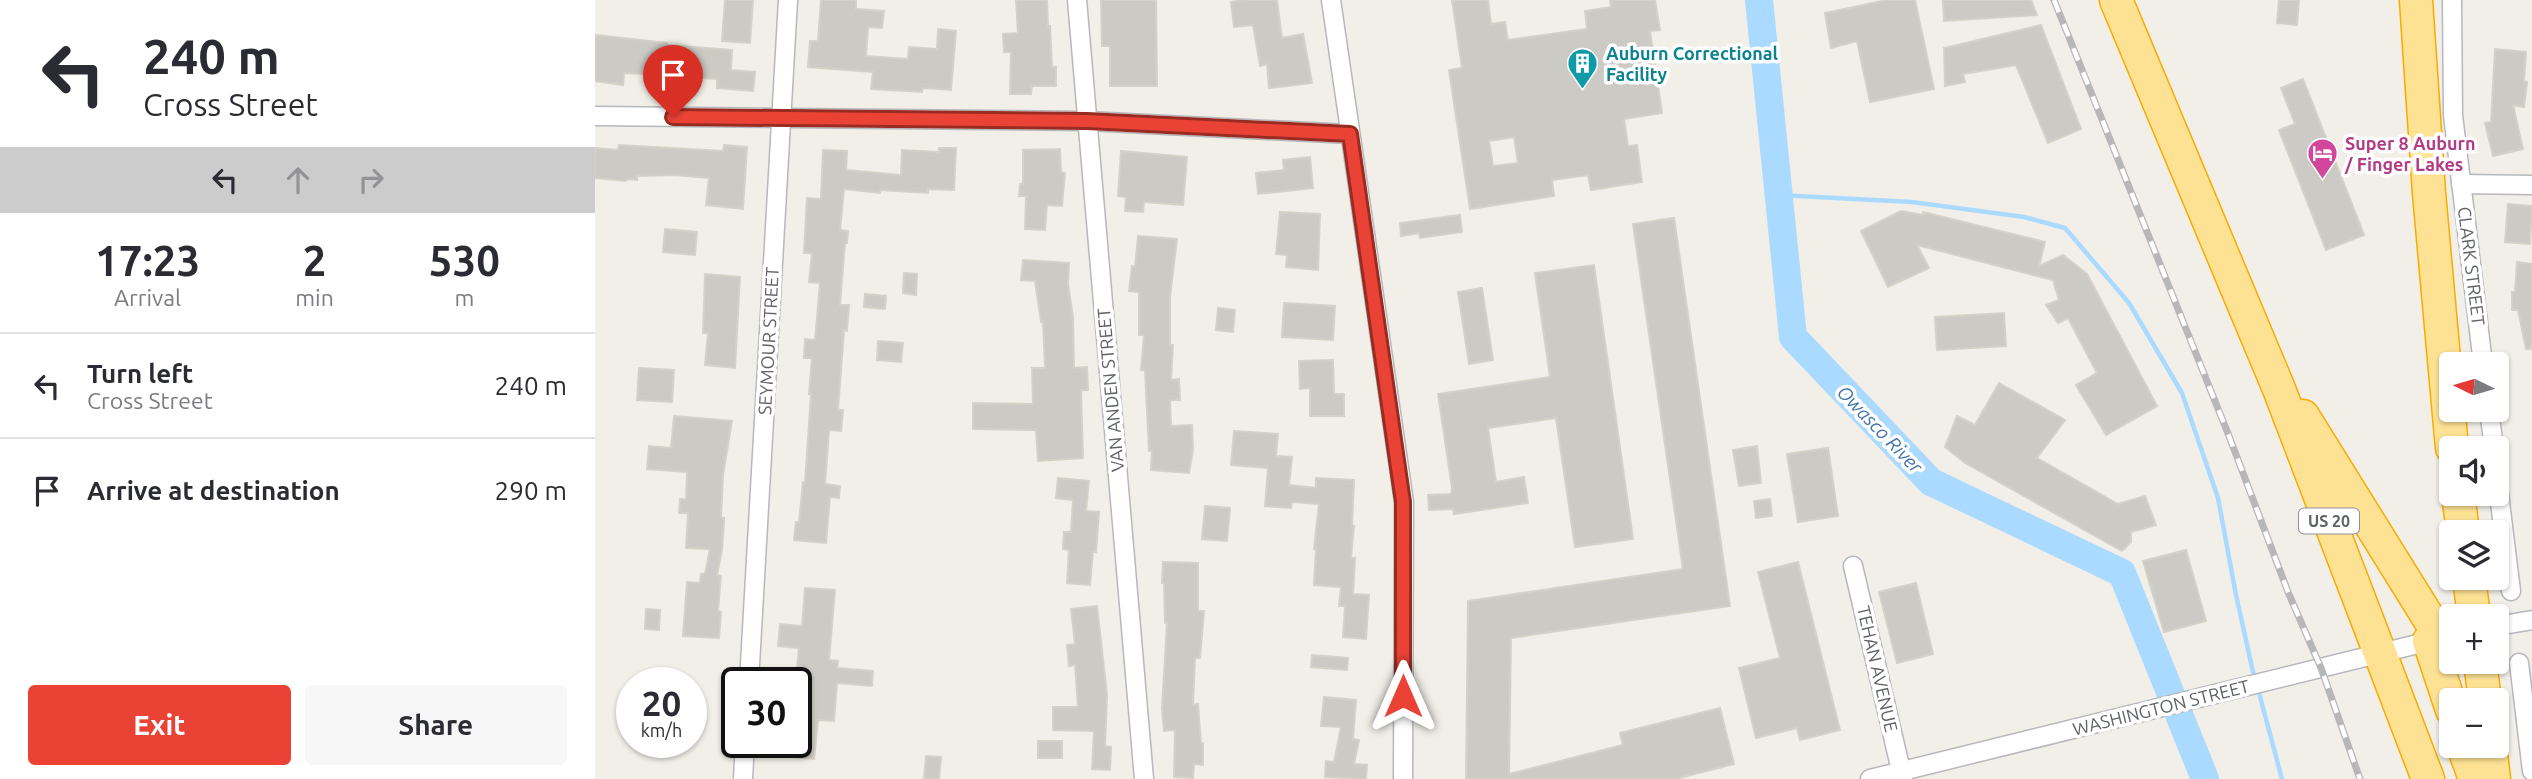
<!DOCTYPE html>
<html lang="en">
<head>
<meta charset="utf-8">
<style>
	body { margin:0; font-family:Ubuntu,sans-serif; background:#f7f7f7; color:#2b2b33; height:100vh; display:flex; flex-direction:column; font-size:26px; white-space:nowrap }
	* { box-sizing:border-box; margin:0 }
	p { font-size:23px; color:#7c7c81 }
	.icon { flex:none; width:38px; height:38px; fill:none; stroke:currentColor; stroke-width:2; stroke-linecap:round; stroke-linejoin:round }
	.map { position:relative; flex:1; overflow:hidden }
	.side { display:flex; flex-direction:column; background:#fff; width:595px }
	.side>* { flex:none }
	.guide { background:#fff; color:#2b2b33; overflow:hidden }
	.needle { width:46px; rotate:275deg }
	.buttons { position:absolute; left:1844px; top:352px; display:grid; gap:14px }
	.buttons a { display:grid; place-items:center; width:70px; height:70px; border-radius:7px; background:#fff; box-shadow:0 2px 5px #0004; font-size:35px }
	.speed { position:absolute; left:21px; top:667px; display:flex; gap:14px; font-size:35px; font-weight:700; text-align:center }
	.speed>* { display:grid; place-content:center; width:91px; height:91px; border-radius:50%; background:#fff; box-shadow:0 2px 5px #0004; line-height:1 }
	.speed small { font-size:18px; font-weight:400 }
	.speed .limit { border:4px solid #111; border-radius:10px; background:#fff; color:#111 }
	.pin { position:absolute; display:grid; place-items:center; width:60px; height:60px; color:#fff; margin:-72px -30px; border-radius:50% 50% 50% 0; rotate:-45deg; box-shadow:0 0 7px #0007 }
	.pin .icon { rotate:45deg }
	.me { position:absolute; width:77px; margin:-38px; rotate:0deg; stroke-linejoin:round; filter:drop-shadow(0 0 5px #0008) }
	.turn { display:flex; align-items:center; gap:24px; height:147px; padding:0 28px; font-size:32px }
	.turn .icon { width:91px; height:91px; stroke-width:2.5 }
	.turn b { display:block; font-size:49px; line-height:60px }
	.lanes { display:flex; align-items:center; height:66px; padding:0 28px; background:#0003; justify-content:center; gap:35px; direction:ltr }
	.lanes .off { opacity:.35 }
	.eta { display:flex; justify-content:space-evenly; align-items:center; height:119px; text-align:center }
	.eta b { font-size:42px; font-weight:600; line-height:49px }
	.primary-button { display:flex; gap:14px; margin-top:auto; padding:14px 28px }
	.primary-button a { flex:1; height:80px; border-radius:7px; background:#ea4335; color:#fff; font-size:28px; font-weight:600; line-height:80px; text-align:center }
	.primary-button a+a { background:#f7f7f7; color:#2b2b33 }
	ul { padding:0; list-style:none }
	li { display:flex; align-items:center; gap:21px; height:105px; padding:0 28px; border-top:2px solid #e1e1e2 }
	li div { flex:1 }
	li b { display:block; font-size:26px }
	li em { font-style:normal }
	main { display:flex; flex:1; min-height:0 }
	.map>svg:first-child { display:block }
	.lines { fill:none; stroke-linecap:round; stroke-linejoin:round }
	.stream { stroke:#aadaff; stroke-width:4.5 }
	.river { stroke:#aadaff; stroke-width:28 }
	.building { fill:#cccac5; stroke:#d6d1c6; stroke-width:2; fill-rule:evenodd }
	.street-casing { stroke:#b5b8bc; stroke-width:21 }
	.highway-casing { stroke:#f9ab00; stroke-width:35 }
	.street { stroke:#fff; stroke-width:18 }
	.highway { stroke:#fde293; stroke-width:32 }
	.rail-casing { stroke:#b6b7b8; stroke-width:7 }
	.rail { stroke:#fff; stroke-width:4.5; stroke-dasharray:13; stroke-linecap:butt }
	.route-casing { stroke:#982c22; stroke-width:18 }
	.route { stroke:#ea4335; stroke-width:12 }
	.labels { text-anchor:middle; stroke-width:7; stroke-linejoin:round; paint-order:stroke }
	.shield { fill:#fff; stroke:#8f9295; stroke-width:2 }
	.shield-label { font-size:16px; font-weight:bold; fill:#5f6368 }
	.culture-label { font-size:18px; font-weight:bold; fill:#0d838f; stroke:#fff; text-anchor:start }
	.hotel-label { font-size:18px; font-weight:bold; fill:#b23c85; stroke:#fff; text-anchor:start }
	.street-label { font-size:18px; fill:#5f6368; stroke:#fff }
	.water-label { font-size:19px; font-style:italic; fill:#4174aa; stroke:#fff }
</style>
</head>
<body>
<main>
<section class="side">
<div class="guide">
<div class="turn"><svg class="icon" aria-label="left" viewBox="0 0 24 24"><path d="M17 20v-9H6M10 6l-5 5 5 5"/></svg><div><b>240 m</b>Cross Street</div></div>
<div class="lanes"><svg class="icon" aria-label="left" viewBox="0 0 24 24"><path d="M17 20v-9H6M10 6l-5 5 5 5"/></svg><svg class="icon off" aria-label="ahead" viewBox="0 0 24 24"><path d="M12 20V5M6 11l6-6 6 6"/></svg><svg class="icon off" aria-label="right" viewBox="0 0 24 24"><path d="M7 20v-9h11M14 6l5 5-5 5"/></svg></div>
</div>
<div class="eta">
<div><b>17:23</b><p>Arrival</p></div>
<div><b>2</b><p>min</p></div>
<div><b>530</b><p>m</p></div>
</div>
<ul>
<li><svg class="icon" aria-label="left" viewBox="0 0 24 24"><path d="M17 20v-9H6M10 6l-5 5 5 5"/></svg><div><b>Turn left</b><p>Cross Street</p></div><em>240 m</em></li>
<li><svg class="icon" aria-label="arrive" viewBox="0 0 24 24"><path d="M6 21V4h12l-3 4 3 4H6"/></svg><div><b>Arrive at destination</b></div><em>290 m</em></li>
</ul>
<div class="primary-button"><a>Exit</a><a>Share</a></div>
</section>
<div class="map">
<svg width="1937" height="779" viewBox="0 0 1937 779">
	<rect width="100%" height="100%" fill="#f1efe8"/>
	<g class="lines">
		<g class="stream">
			<path d="M1183,195L1317,202L1429,217L1470,228L1534,303L1587,393L1623,498L1641,595L1660,681"/>
			<path d="M1663,689L1687,779"/>
		</g>
		<path class="river" d="M1164,0L1198,337L1336,482L1527,573L1610,779"/>
	</g>
	<g class="building">
		<path d="M130,0H158L155,43L127,41Z"/>
		<path d="M226,0H261V9L289,11L287,28L273,27L271,56L313,59L314,47L342,49L343,29L361,31L356,90L328,88L327,92L276,89L278,72L213,67L215,41H223Z"/>
		<path d="M421,0H452L453,26H455L457,67H461V86H437L436,94H415L416,52H409L408,34L423,33Z"/>
		<path d="M506,0H561L562,86H515V46H507Z"/>
		<path d="M649,0H682L687,38L708,34L717,83L674,88L672,64L665,66L658,25L639,27L636,2Z"/>
		<path d="M857,0H893L896,24L910,22L913,40L992,29L990,11L1016,7L1015,0H1060L1065,30L1055,31L1067,113L1029,119L1033,146L1042,145L1047,182L996,190L993,175L957,180L959,196L875,209L854,70L867,68ZM919,137L923,163L898,166L894,141Z"/>
		<path d="M1292,0H1320L1339,89L1275,102L1262,41L1236,48L1230,13Z"/>
		<path d="M1348,0H1436L1442,15L1349,21Z"/>
		<path d="M1684,0H1704L1702,25L1682,23Z"/>
		<path d="M1446,25L1486,129L1453,143L1421,65L1368,74L1370,82L1350,86L1349,48Z"/>
		<path d="M0,35L72,43V45L137,50L136,70L160,72L158,91L122,88V79L69,75L29,73L28,85L0,81Z"/>
		<path d="M1900,49L1931,52L1929,81L1932,82L1929,107L1918,105L1928,149L1898,156L1890,123L1896,122Z"/>
		<path d="M1708,79L1769,235L1731,250L1684,130L1700,124L1686,88Z"/>
		<path d="M24,145L128,151L129,145L152,147L148,209L111,205L114,178L79,175L42,176V180L32,179L31,181L0,178V148L23,150Z"/>
		<path d="M344,148H361L359,190L333,189V193L285,190V193L249,189L245,230L253,231L252,243H250L245,305H254L252,331L249,330L243,410H248L246,431L234,430L230,484L245,486L244,498L235,497L231,543L199,540L201,522H204L208,482L210,483L216,394H214L217,358H209L210,339L220,340L225,283L214,282L217,253H209L212,198L226,199L228,150L252,151L251,170L306,175L307,150L344,152Z"/>
		<path d="M465,149L466,172L470,173L467,206L452,205L450,230L430,229L431,196H424L425,184H428V150Z"/>
		<path d="M526,151L592,157L588,205L549,202L548,212L530,211L531,197L523,196Z"/>
		<path d="M715,157L718,188L663,194L661,173L689,170L688,160Z"/>
		<path d="M1913,204L1937,206L1935,244L1910,242Z"/>
		<path d="M1306,211L1328,215V212L1450,242L1444,266L1468,255L1492,274L1562,406L1511,435L1481,385L1502,373L1473,318L1463,323L1451,305L1464,300L1458,280L1322,245L1334,268L1293,287L1266,231Z"/>
		<path d="M685,212L725,214L723,270L691,267L692,255L681,254Z"/>
		<path d="M865,215L867,232L825,238L824,233L806,236L805,223Z"/>
		<path d="M1079,218L1135,606L916,638L914,774L1028,745L1025,733L1125,708L1139,764L1080,779H871L873,601L1088,569L1038,224Z"/>
		<path d="M70,229L102,232L100,255L68,252Z"/>
		<path d="M543,236L582,239L575,297V345H578L576,380L584,379L585,400H575L576,426L597,425L598,450L594,473L556,470L557,451H554L550,370H546L549,335H544V292L534,291L537,266L540,267Z"/>
		<path d="M428,260L474,263L473,284L478,317L479,368L492,367L493,390H486L488,458L443,461L441,430L378,429V403L438,404L437,368H450L448,322H446L440,281L426,280Z"/>
		<path d="M1922,262L1937,264V349H1931L1923,310H1917V292H1920Z"/>
		<path d="M999,265L1038,539L980,547L961,418L893,428L901,482L929,477L933,503L859,514L858,509L834,510L833,495L856,494L857,488L843,394L955,377L940,273Z"/>
		<path d="M309,273L322,274L321,295L308,293Z"/>
		<path d="M110,274L145,277L140,368L110,365L113,333H108Z"/>
		<path d="M887,288L898,360L874,364L863,292Z"/>
		<path d="M270,294L291,296L290,309L269,307Z"/>
		<path d="M689,303L740,306L738,340L687,337Z"/>
		<path d="M623,308L640,310L638,332L621,330Z"/>
		<path d="M1409,313L1411,346L1342,350L1340,317Z"/>
		<path d="M283,341L308,343L306,362L282,360Z"/>
		<path d="M738,360L739,394H749V416H715V388L705,389L704,361Z"/>
		<path d="M44,368L79,370L77,402L42,400Z"/>
		<path d="M1404,383L1470,420L1442,458L1523,504L1550,496L1561,525L1536,532V542L1527,551L1370,463L1350,447L1362,416L1380,425Z"/>
		<path d="M79,416L137,421L128,475L126,517L129,518V522L127,550L122,575L126,576L123,611L126,612L124,638L88,636L92,582L105,583L106,574H110L115,549L91,548L93,513H84L85,499L91,500L92,472L52,469L54,446L76,448Z"/>
		<path d="M639,431L683,434L681,456L697,457L694,485L721,488V478L759,480L757,526H759L756,558H760L758,594L774,595L771,639L748,637L750,606H744L746,587L719,585L721,549H719L724,504L697,502L696,508L670,506L673,468L636,465Z"/>
		<path d="M1162,446L1166,483L1144,486L1138,450Z"/>
		<path d="M1233,448L1243,516L1203,522L1192,454Z"/>
		<path d="M463,478L494,481L491,511L504,512L501,552H498L495,585L472,583L474,550L468,549L469,532H476L478,500L461,498Z"/>
		<path d="M1175,499L1177,516L1161,518L1159,501Z"/>
		<path d="M610,506L635,508L632,541L607,539Z"/>
		<path d="M1591,550L1611,621L1569,632L1548,561Z"/>
		<path d="M568,562L603,563V611H609L605,658H600L598,705L603,704L606,743H608V765L599,764L598,778L579,777L580,730L569,731L567,708L572,623H570L569,583H567Z"/>
		<path d="M1203,562L1245,730L1205,740L1202,728L1161,738L1144,668L1185,658L1163,572Z"/>
		<path d="M1321,583L1338,654L1302,663L1284,592Z"/>
		<path d="M210,588L240,590L234,660L243,661L242,668L278,671L277,686L242,683L239,721L223,720L219,759L186,756L187,742H201V732L207,733L213,679L201,678L204,648L183,646L185,624L207,626Z"/>
		<path d="M502,606L512,695L510,746L516,747L515,770L497,769L499,731L458,730V707H483L480,665L474,666L472,645L480,644L476,609Z"/>
		<path d="M51,609L65,610L64,630L50,629Z"/>
		<path d="M717,655L753,658L752,670L716,667Z"/>
		<path d="M729,697L761,700L758,739L764,740L759,764L772,765L771,779L730,777L731,761L739,762L746,727L726,726Z"/>
		<rect x="443" y="741" width="24" height="17"/>
		<path d="M331,756L346,757L344,779H329Z"/>
	</g>
	<g class="lines">
		<defs>
			<g id="street">
				<path d="M482,0L549,779"/>
				<path d="M736,0L809,502L808,779"/>
				<path d="M1857,0L1858,115L1888,364"/>
				<path d="M0,116L492,121L755,134"/>
				<path d="M1866,184L1937,185"/>
				<path d="M1894,410L1899,448"/>
				<path d="M1902,478L1916,591"/>
				<path d="M1258,566L1308,779"/>
				<path d="M1902,626L1937,620"/>
				<path d="M1924,663L1937,771"/>
				<path d="M154,682L193,0"/>
				<path d="M148,779L150,742"/>
				<path d="M1275,779L1843,639"/>
			</g>
			<g id="highway">
				<path d="M1521,0L1684,389L1833,779"/>
				<path d="M1821,0L1834,193L1857,448"/>
				<path d="M1708,416L1846,638"/>
				<path d="M1863,494L1868,532"/>
				<path d="M1874,578L1879,616"/>
				<path d="M1834,641L1857,710"/>
				<path d="M1885,662L1890,700"/>
				<path d="M1868,746L1880,779"/>
				<path d="M1895,746L1899,779"/>
			</g>
		</defs>
		<use href="#street" class="street-casing"/>
		<use href="#highway" class="highway-casing"/>
		<use href="#street" class="street"/>
		<use href="#highway" class="highway"/>
		<defs>
			<path id="rail" d="M1459,0L1634,436L1693,592L1726,668L1765,779"/>
		</defs>
		<use href="#rail" class="rail-casing"/>
		<use href="#rail" class="rail"/>
	</g>
	<g class="lines">
		<defs>
			<path id="route" d="M78,117L492,121L755,134L808,502V696"/>
		</defs>
		<use href="#route" class="route-casing"/>
		<use href="#route" class="route"/>
	</g>
	<defs>
		<symbol id="building-pin" viewBox="-11 -11 22 30"><path d="M0 17L-7.5 6A9.5 9.5 0 1 1 7.5 6Z" fill="#0f9aa8" stroke="#fff"/><path d="M-4-6H4V6H1V3H-1V6H-4ZM-2.5-4.3h1.7v1.8h-1.7ZM.8-4.3h1.7v1.8H.8ZM-2.5-1h1.7V.8h-1.7ZM.8-1h1.7V.8H.8Z" fill="#fff"/></symbol>
		<symbol id="hotel-pin" viewBox="-11 -11 22 30"><path d="M0 17L-7.5 6A9.5 9.5 0 1 1 7.5 6Z" fill="#d1479c" stroke="#fff"/><path d="M-6-4.5h1.5V1H6V5H4.5V3h-9V5H-6ZM-4 0a1.8 1.8 0 1 1 3.6 0ZM.5 0V-2.5h3Q6-2.5 6 0Z" fill="#fff"/></symbol>
	</defs>
	<g fill-rule="evenodd">
		<use href="#building-pin" x="970" y="46" width="35" height="47"/>
		<use href="#hotel-pin" x="1710" y="136" width="35" height="47"/>
	</g>
	<g class="labels">
		<rect class="shield" x="1704" y="508.5" width="60" height="25" rx="5"/>
		<g class="shield-label">
			<text x="1734" y="527">US 20</text>
		</g>
		<g class="culture-label">
			<text x="1011" y="60">Auburn Correctional<tspan x="1011" dy="21">Facility</tspan></text>
		</g>
		<g class="hotel-label">
			<text x="1750" y="150">Super 8 Auburn<tspan x="1750" dy="21">/ Finger Lakes</tspan></text>
		</g>
		<g class="street-label">
			<text transform="translate(1876 266) rotate(83)" y="6">CLARK STREET</text>
			<text transform="translate(174 341) rotate(-87)" y="6">SEYMOUR STREET</text>
			<text transform="translate(516 390) rotate(-95)" y="6">VAN ANDEN STREET</text>
			<text transform="translate(1282 669) rotate(77)" y="6">TEHAN AVENUE</text>
			<text transform="translate(1566 708) rotate(-14)" y="6">WASHINGTON STREET</text>
		</g>
		<g class="water-label">
			<text transform="translate(1285 429) rotate(46)" y="7">Owasco River</text>
		</g>
	</g>
</svg>
<div class="buttons">
<a><svg class="needle" viewBox="-14 -14 28 28"><path d="M0-13l5 13h-10z" fill="#e53935"/><path d="M0 13l5-13h-10z" fill="#7c7c81"/></svg></a>
<a><svg class="icon" aria-label="sound" viewBox="0 0 24 24"><path d="M4 9h4l5-4v14l-5-4H4zM17 9q2 3 0 6"/></svg></a>
<a><svg class="icon" aria-label="layers" viewBox="0 0 24 24"><path d="M12 4l9 5-9 5-9-5zM3 14l9 5 9-5"/></svg></a>
<a>+</a>
<a>−</a>
</div>
<div class="speed"><div>20<small>km/h</small></div><div class="limit">30</div></div>
<div class="pin" style="left:78px;top:117px;background:#d93025"><svg class="icon" aria-label="arrive" viewBox="0 0 24 24"><path d="M6 21V4h12l-3 4 3 4H6"/></svg></div>
<svg class="me" style="left:808px;top:696px" viewBox="-20 -20 40 40"><path d="M0-17L14 15 0 8-14 15z" fill="#ea4335" stroke="#fff" stroke-width="4"/></svg>
</div>
</main>
</body>
</html>
